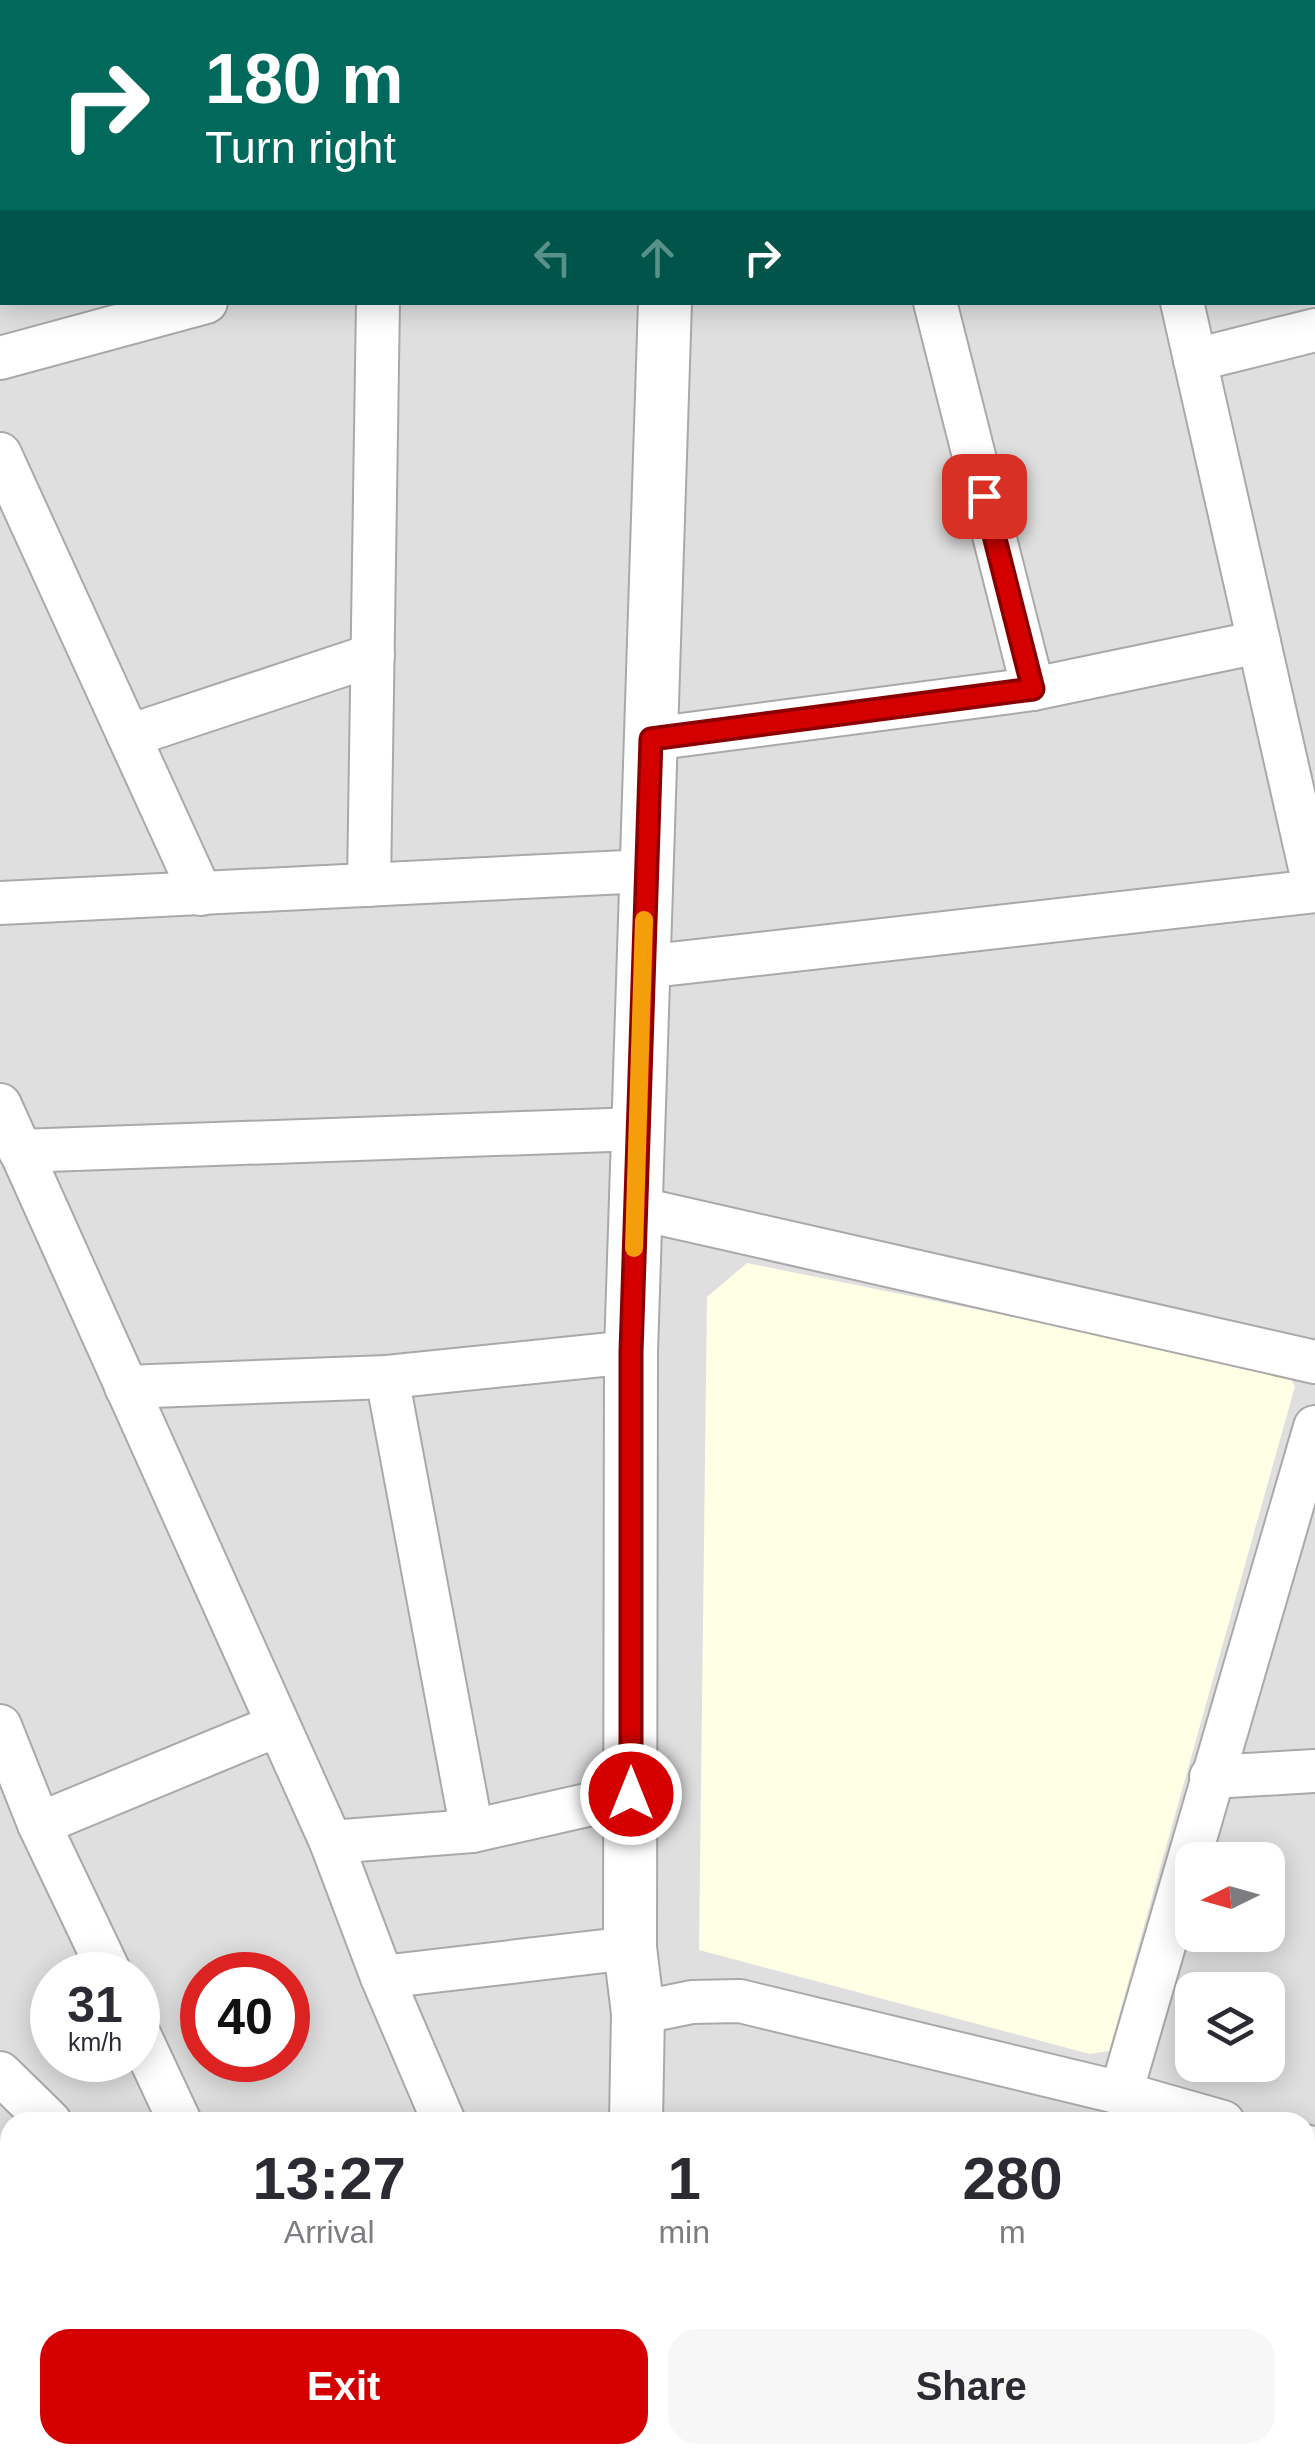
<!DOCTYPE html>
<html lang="en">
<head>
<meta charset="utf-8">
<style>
	body { margin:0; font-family:Helvetica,sans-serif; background:#f7f7f7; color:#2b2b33; height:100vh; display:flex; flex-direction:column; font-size:38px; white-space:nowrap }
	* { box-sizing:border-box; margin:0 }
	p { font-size:32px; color:#7c7c81 }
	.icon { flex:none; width:55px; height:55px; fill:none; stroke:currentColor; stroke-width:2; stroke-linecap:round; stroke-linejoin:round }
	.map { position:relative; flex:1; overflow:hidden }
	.side { position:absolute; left:0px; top:2112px; width:1315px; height:352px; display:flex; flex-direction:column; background:#fff; border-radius:30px 30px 0 0; box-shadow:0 5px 25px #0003 }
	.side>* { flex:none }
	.hud { position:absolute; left:0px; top:0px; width:1315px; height:305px; box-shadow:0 5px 25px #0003; background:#00695c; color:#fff; overflow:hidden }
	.needle { width:65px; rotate:265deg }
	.controls { position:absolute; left:1175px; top:1842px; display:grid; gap:20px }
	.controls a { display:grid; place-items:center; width:110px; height:110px; border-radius:20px; background:#fff; box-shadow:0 5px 25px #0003; font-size:50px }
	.speed { position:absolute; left:30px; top:1952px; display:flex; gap:20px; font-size:50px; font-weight:700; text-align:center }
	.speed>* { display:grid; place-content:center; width:130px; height:130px; border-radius:50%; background:#fff; box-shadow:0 5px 25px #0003; line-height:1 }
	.speed small { font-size:25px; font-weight:400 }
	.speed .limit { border:15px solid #d22; background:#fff; color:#111 }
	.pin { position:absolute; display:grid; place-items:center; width:85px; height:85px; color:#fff; margin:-42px; border-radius:20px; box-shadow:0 5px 15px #0006 }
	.me { position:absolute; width:110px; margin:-55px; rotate:0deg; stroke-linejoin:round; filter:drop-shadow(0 0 8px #0008) }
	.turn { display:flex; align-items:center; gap:35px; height:210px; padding:0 40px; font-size:45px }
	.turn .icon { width:130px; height:130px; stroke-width:2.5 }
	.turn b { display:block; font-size:70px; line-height:85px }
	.lanes { display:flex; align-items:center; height:95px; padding:0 40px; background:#0003; justify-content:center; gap:50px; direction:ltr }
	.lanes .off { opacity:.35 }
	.eta { display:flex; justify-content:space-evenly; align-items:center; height:170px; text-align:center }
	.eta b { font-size:60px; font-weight:800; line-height:70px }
	.action { display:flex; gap:20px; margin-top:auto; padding:20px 40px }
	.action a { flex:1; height:115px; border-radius:30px; background:#d40000; color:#fff; font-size:40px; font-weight:800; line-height:115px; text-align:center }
	.action a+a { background:#f7f7f7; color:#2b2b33 }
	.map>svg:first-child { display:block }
	.residential { fill:#e0dfdf; fill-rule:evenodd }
	.education { fill:#ffffe5 }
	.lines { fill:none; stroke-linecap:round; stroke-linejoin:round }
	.minor-casing { stroke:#a9a9a9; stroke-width:46 }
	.tertiary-casing { stroke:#a9a9a9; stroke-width:56 }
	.minor { stroke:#fff; stroke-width:42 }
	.tertiary { stroke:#fff; stroke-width:52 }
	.route-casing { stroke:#8a0000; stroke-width:25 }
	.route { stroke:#d40000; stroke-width:18 }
	.slow { stroke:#f59e0b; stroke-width:18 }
</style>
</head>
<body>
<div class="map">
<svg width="1315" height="2463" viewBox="0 0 1315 2463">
	<rect width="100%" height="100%" fill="#f2efe9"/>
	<path class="residential" d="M0,0H1315V2463H0ZM2,2H1312V302H2ZM1192,1860H1268V1935H1192ZM52,1975H138V2060H52ZM202,1975H288V2060H202ZM1192,1990H1268V2065H1192ZM10,2122H1305V2455H10Z"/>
	<path class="education" d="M747,1263L1286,1372L1295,1386L1109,2051L1090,2054L699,1950L707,1297Z"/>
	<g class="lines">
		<defs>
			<g id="minor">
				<path d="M1124,0V2"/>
				<path d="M202,2L210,0"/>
				<path d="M382,2V0"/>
				<path d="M0,59L2,58"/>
				<path d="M935,302L1033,689"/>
				<path d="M1182,302L1315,890"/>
				<path d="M0,358L206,302"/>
				<path d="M1195,360L1315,330"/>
				<path d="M0,454L201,894"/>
				<path d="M129,736L373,655"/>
				<path d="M651,739L1033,689L1259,642"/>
				<path d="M369,885L378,302"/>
				<path d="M0,903L646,871"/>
				<path d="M643,967L1315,891"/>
				<path d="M0,1105L331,1842L382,1977L444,2122"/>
				<path d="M20,1151L638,1129"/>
				<path d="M636,1208L1315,1362"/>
				<path d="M387,1377L472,1831"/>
				<path d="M126,1387L387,1377L631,1352"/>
				<path d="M0,1726L39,1824L111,1975"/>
				<path d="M1211,1777L1315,1771"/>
				<path d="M39,1824L278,1725"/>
				<path d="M331,1842L472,1831L631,1795"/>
				<path d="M382,1977L630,1948"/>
				<path d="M638,2013L692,2002L740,2001L1121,2093L1223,2122"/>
				<path d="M138,2032L180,2122"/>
				<path d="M0,2073L50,2122"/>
				<path d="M1121,2093L1315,1427"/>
				<path d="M1305,2146L1315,2149"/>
				<path d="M0,2445L10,2455"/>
				<path d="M794,2455L817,2463"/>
				<path d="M564,2463L566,2455"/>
			</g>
			<g id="tertiary">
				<path d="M674,2V0"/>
				<path d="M636,2122L638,2013L630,1948L631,1352L665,302"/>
				<path d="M628,2463L629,2455"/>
			</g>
		</defs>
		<use href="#minor" class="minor-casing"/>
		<use href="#tertiary" class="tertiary-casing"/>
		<use href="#minor" class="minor"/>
		<use href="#tertiary" class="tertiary"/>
	</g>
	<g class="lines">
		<defs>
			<path id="route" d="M631,1794V1352L651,739L1033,689L984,496"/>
		</defs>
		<use href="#route" class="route-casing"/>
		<use href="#route" class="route"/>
		<path class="slow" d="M634,1248L644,920"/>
	</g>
</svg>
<div class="controls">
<a><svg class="needle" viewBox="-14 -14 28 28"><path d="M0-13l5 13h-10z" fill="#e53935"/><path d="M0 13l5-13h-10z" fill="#7c7c81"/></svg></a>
<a><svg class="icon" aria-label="layers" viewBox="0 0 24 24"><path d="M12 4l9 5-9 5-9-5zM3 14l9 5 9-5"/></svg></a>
</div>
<div class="speed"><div>31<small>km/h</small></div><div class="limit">40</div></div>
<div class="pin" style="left:984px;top:496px;background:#d93025"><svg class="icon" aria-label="arrive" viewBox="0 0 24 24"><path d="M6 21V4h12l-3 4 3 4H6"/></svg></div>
<svg class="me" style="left:631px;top:1794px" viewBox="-20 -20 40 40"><circle r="17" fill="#d40000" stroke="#fff" stroke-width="3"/><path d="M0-11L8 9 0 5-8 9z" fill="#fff"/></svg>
<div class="hud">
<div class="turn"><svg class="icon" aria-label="right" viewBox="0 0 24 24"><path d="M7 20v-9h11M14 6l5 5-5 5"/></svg><div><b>180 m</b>Turn right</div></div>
<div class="lanes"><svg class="icon off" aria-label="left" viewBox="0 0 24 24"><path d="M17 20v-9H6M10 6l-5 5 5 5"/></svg><svg class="icon off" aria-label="ahead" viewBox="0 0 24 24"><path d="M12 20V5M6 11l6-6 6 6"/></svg><svg class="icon" aria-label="right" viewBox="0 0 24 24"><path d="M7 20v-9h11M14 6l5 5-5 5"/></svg></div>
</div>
<section class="side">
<div class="eta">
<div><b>13:27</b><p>Arrival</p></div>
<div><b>1</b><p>min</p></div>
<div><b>280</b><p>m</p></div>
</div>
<div class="action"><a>Exit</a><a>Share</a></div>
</section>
</div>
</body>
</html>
